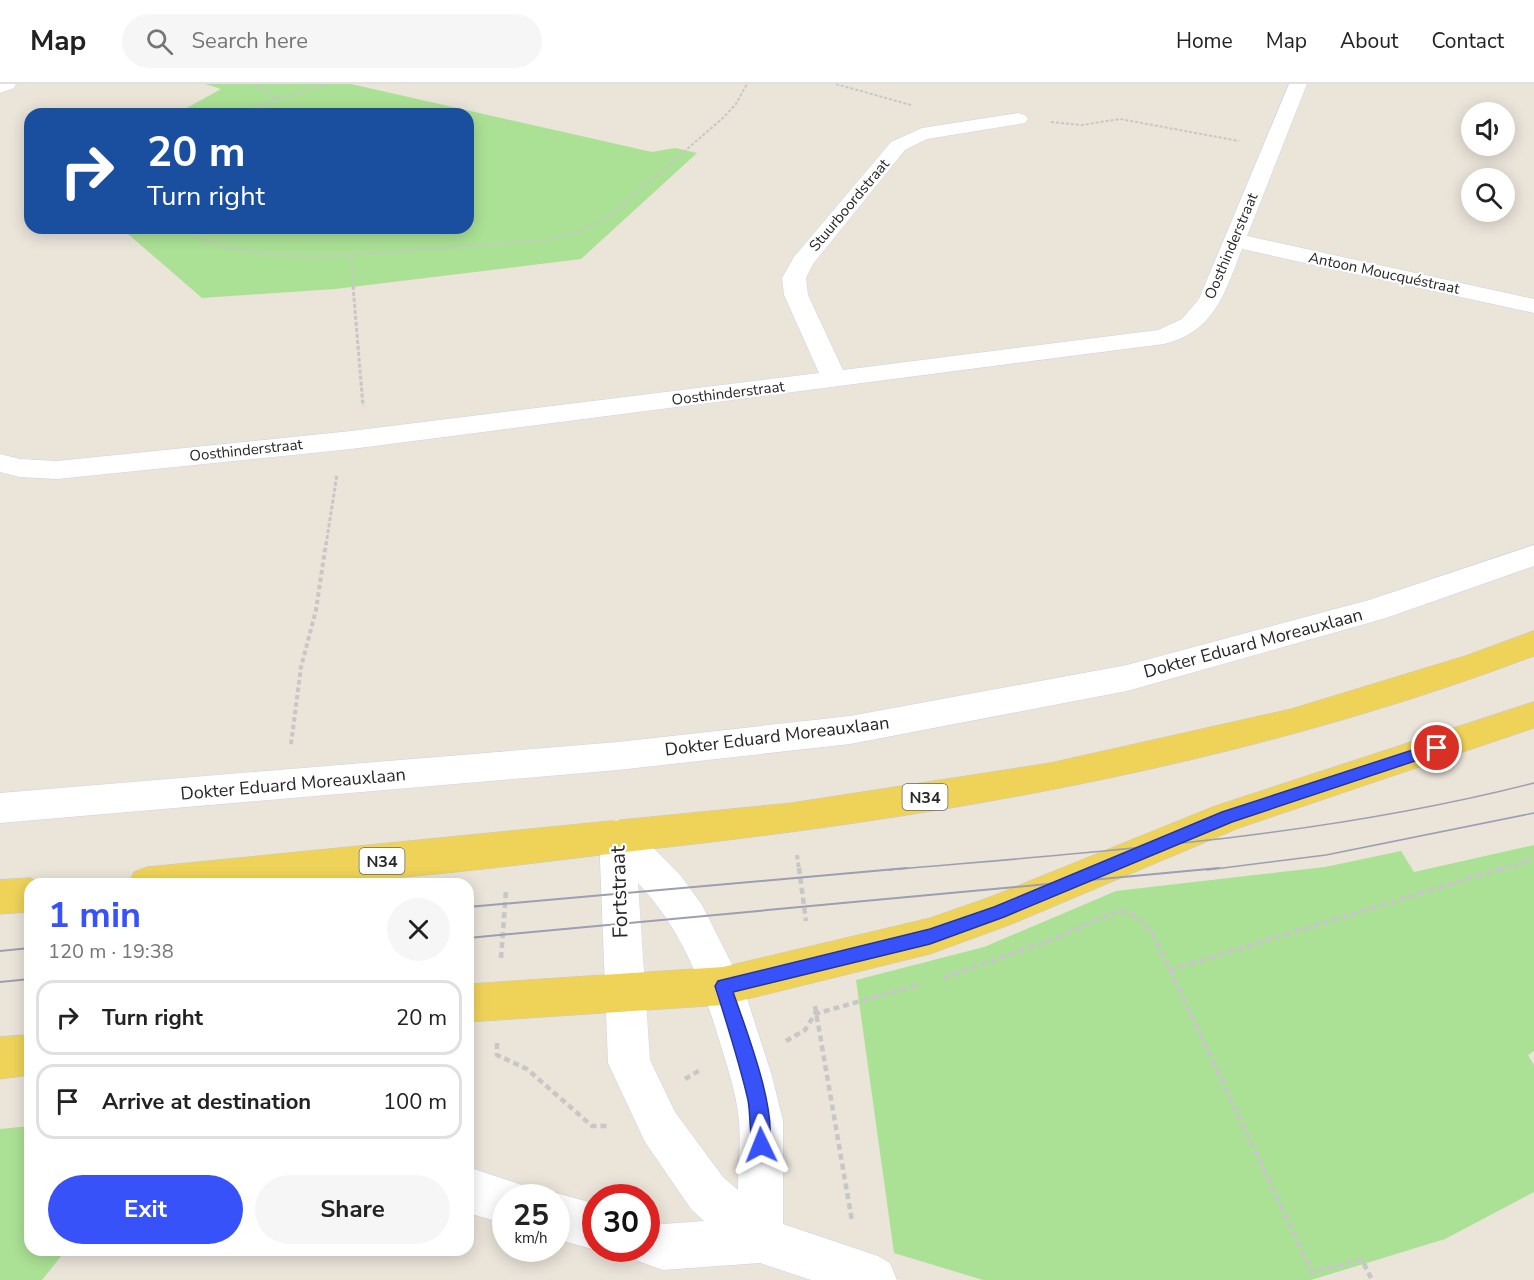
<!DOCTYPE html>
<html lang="en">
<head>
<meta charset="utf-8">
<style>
	body { margin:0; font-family:"Nunito Sans",sans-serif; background:#f6f6f6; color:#222; height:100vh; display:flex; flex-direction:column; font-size:22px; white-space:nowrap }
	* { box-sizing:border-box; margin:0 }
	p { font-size:20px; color:#767676 }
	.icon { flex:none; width:33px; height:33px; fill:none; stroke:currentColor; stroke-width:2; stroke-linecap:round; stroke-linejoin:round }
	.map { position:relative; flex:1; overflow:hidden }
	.panel { position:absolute; left:24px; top:794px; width:450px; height:378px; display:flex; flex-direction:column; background:#fff; border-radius:18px; box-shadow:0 3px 15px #0003 }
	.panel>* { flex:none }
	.guide { position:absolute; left:24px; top:24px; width:450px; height:126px; border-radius:18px; box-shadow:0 3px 15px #0003; background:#1a4fa0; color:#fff; overflow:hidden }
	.controls { position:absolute; left:1461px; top:18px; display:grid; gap:12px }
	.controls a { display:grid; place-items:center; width:54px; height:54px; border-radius:50%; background:#fff; box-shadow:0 3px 15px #0003; font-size:30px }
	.speed { position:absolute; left:492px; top:1100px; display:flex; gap:12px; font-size:30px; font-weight:700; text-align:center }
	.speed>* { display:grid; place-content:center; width:78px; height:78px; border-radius:50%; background:#fff; box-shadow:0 3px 15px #0003; line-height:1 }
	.speed small { font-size:15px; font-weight:400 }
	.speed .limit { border:9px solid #d22; background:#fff; color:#111 }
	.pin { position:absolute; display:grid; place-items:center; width:51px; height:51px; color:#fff; margin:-26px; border:3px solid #fff; border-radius:50%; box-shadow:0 2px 6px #0007 }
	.me { position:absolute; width:66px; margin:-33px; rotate:358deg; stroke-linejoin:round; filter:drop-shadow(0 0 4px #0008) }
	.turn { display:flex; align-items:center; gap:21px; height:126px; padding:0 24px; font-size:27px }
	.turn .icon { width:78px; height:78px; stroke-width:2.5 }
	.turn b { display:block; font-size:42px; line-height:51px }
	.round { display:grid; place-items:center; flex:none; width:63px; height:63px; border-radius:32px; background:#f6f6f6 }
	.overview { display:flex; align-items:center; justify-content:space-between; height:102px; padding:0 24px }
	h1 { font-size:36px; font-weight:700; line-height:45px; color:#3852f9 }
	.cta { display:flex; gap:12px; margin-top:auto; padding:12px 24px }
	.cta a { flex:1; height:69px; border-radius:36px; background:#3852f9; color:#fff; font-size:24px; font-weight:700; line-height:69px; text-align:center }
	.cta a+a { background:#f6f6f6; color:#222 }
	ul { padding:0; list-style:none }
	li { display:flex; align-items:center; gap:18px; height:75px; margin:0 12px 9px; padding:0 12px; border:3px solid #e0e0e0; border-radius:18px }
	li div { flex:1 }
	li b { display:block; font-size:22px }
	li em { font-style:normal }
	header { display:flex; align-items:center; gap:36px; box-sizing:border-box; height:84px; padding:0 30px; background:#fff; border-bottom:2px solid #e0e0e0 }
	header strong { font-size:28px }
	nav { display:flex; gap:33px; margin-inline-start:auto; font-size:21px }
	.search { width:420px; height:54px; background:#f6f6f6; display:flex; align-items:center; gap:15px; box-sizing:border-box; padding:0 21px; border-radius:33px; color:#767676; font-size:22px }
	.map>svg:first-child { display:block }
	.green { fill:#abe195 }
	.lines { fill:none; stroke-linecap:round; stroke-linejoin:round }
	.street-casing { stroke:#ced1e1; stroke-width:1 }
	.primary-casing { stroke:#c7c7c7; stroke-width:1 }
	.path-far3 { stroke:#c7c7c7; stroke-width:2; stroke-dasharray:3 2; stroke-linecap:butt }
	.path-far2 { stroke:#c7c7c7; stroke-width:3; stroke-dasharray:4 2; stroke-linecap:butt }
	.path-far1 { stroke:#c7c7c7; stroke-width:4; stroke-dasharray:4.5 3; stroke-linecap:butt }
	.path { stroke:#c7c7c7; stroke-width:4.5; stroke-dasharray:6 4; stroke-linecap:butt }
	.street { fill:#fff; fill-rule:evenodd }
	.primary { fill:#efd359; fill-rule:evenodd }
	.tram-far1 { stroke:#9c9eb2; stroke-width:1.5 }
	.tram { stroke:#9c9eb2; stroke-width:2 }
	.route { fill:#3852f9; stroke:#2435a2; stroke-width:1.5 }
	.labels { text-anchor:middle; stroke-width:4.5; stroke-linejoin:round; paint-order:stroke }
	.far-street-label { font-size:15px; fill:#282828; stroke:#fff }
	.shield { fill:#fff; stroke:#686868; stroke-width:1.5 }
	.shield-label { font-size:16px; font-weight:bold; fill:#282828 }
	.street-label { font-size:18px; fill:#282828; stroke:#fff }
	.near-street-label { font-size:21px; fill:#282828; stroke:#fff }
</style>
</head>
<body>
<header>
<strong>Map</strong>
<div class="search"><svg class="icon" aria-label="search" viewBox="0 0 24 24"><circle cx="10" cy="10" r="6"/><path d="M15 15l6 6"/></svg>Search here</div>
<nav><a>Home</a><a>Map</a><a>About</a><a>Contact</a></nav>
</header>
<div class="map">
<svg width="1534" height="1196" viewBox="0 0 1534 1196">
	<rect width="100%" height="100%" fill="#eae4d9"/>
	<g class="green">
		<path d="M205,0H351L652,68L675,64L697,69L581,175L335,205L202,214L121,144H468V30H176L221,5Z"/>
		<path d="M1534,761V967L1528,971L1534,981V1108L1445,1155L1311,1196H983L894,1169L856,896L984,863L1116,807L1325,783L1401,767L1414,788Z"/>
		<path d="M30,1042V1166H66L42,1196H0V1045Z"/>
	</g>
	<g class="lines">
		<defs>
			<g id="street">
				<path d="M0,0H16L14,4L0,9Z"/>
				<path d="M1289,0H1307L1247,152L1534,215V229L1242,165C1225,208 1215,248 1164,260L351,365L57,395L20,393L0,388V370L20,375L57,377L351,347L819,289L784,211L782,194L794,173L891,58L922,44L1018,29L1025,31L1028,35L1025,39L927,55L905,66L813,180L806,194L808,211L843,286L1158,246L1182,235L1199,215Z"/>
				<path d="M1534,461V482L1386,534L1127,607L850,660L618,686L0,739V709L618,658L850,632L1127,581L1369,516Z"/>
				<path d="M617,735L630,740L681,792L702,821L743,902L772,992L783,1037V1140L878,1172L890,1179L897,1196H811L760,1179L663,1186L630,1174L625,1164H646V1135L663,1140L704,1137L691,1125L645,1058L608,979L599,751L604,740ZM638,799C683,846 704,905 722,965C729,988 737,1013 739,1037C741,1059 738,1083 738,1106L723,1093L675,1028L650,976Z"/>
				<path d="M468,1083L522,1101L527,1113H506V1140L468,1129Z"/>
				<path d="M556,1109L596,1120V1164H601L596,1166L556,1155V1113H546Z"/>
			</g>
			<g id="primary">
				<path d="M1534,547V572C1253,678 956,731 659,764C547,777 435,793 322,799C258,803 193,800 128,800L134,788L147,783L791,719L1050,679L1291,625L1465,572Z"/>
				<path d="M1534,618V644L1239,744L1012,840L930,870L723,921L468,938V900L723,883L930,834L990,813L1215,722Z"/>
				<path d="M30,794L44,800H30V828L0,830V796Z"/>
				<path d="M30,951V991L0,995V953Z"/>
			</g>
		</defs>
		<use href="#street" class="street-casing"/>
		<use href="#primary" class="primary-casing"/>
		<g class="path-far3">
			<path d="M836,0L911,21"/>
			<path d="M278,15L326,0"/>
			<path d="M238,30L278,15L255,0"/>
			<path d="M1051,38L1082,41L1120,35L1239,57"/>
			<path d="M178,144C234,172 289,174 351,171"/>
			<path d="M354,204L351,171L545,156L578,148L608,133L723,34L736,20L747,0"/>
		</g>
		<g class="path-far2">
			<path d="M353,202L363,322"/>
			<path d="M326,461L337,390"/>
		</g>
		<g class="path-far1">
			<path d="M291,660L301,583L316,526L326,459"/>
			<path d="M797,771L799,786"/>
			<path d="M1499,786L1534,775"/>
		</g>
		<g class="path">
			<path d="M799,784L806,837"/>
			<path d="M501,874L506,807"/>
			<path d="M1170,886L1503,784"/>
			<path d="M943,894L1054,855L1112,829L1127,828L1138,834L1152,848L1312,1188L1362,1176L1372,1196"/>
			<path d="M815,922L852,1137"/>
			<path d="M786,957L805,946L815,930L921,900"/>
			<path d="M497,959V971L527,985L592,1042H609"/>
			<path d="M685,995L702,985"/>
		</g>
		<use href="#street" class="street"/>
		<use href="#primary" class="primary"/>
		<g class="tram-far1">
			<path d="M889,786C1106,767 1323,753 1534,699"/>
			<path d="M1207,786L1326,771L1534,729"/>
		</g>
		<g class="tram">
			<path d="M468,823L907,784"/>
			<path d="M468,854L1219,784"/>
			<path d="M0,867L30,864"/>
			<path d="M0,898L30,895"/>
		</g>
	</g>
	<path class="route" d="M1437,658L1442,660V668L1232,738L1004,833L930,860L733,908C745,943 781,1034 767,1067L761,1070L754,1067C749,1054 751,1032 748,1016C739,977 727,940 715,902L718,897L930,845L994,823L1222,728Z"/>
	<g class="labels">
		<g class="far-street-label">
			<text transform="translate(849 121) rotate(-50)" y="5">Stuurboordstraat</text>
			<text transform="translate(1231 162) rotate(-67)" y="5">Oosthinderstraat</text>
			<text transform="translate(1384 189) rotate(12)" y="5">Antoon Moucquéstraat</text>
			<text transform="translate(728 309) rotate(-7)" y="5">Oosthinderstraat</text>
			<text transform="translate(246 366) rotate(-6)" y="5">Oosthinderstraat</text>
		</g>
		<g class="shield">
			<rect x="902.5" y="700" width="45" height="26" rx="4.5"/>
			<rect x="359.5" y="764" width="45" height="26" rx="4.5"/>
		</g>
		<g class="shield-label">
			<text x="925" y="719">N34</text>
			<text x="382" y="783">N34</text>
		</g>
		<g class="street-label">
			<text transform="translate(1253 559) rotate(-15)" y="6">Dokter Eduard Moreauxlaan</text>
			<text transform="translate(777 652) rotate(-7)" y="6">Dokter Eduard Moreauxlaan</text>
			<text transform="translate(293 700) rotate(-5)" y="6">Dokter Eduard Moreauxlaan</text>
		</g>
		<g class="near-street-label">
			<text transform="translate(619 808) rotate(-92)" y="7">Fortstraat</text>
		</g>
	</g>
</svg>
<div class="controls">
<a><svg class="icon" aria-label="sound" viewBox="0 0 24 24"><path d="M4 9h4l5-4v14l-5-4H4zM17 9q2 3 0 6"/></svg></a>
<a><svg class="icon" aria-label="search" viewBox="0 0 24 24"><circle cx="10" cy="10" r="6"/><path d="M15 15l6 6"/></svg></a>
</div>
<div class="speed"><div>25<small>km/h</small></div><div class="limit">30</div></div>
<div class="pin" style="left:1437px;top:664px;background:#d93025"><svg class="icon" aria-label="arrive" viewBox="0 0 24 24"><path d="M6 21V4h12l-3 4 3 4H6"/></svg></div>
<svg class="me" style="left:761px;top:1061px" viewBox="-20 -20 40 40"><path d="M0-17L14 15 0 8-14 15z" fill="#3852f9" stroke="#fff" stroke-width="4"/></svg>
<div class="guide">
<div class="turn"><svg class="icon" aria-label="right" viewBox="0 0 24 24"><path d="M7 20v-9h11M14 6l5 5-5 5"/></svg><div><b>20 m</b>Turn right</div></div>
</div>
<section class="panel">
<div class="overview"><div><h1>1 min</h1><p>120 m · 19:38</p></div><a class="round"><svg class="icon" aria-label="close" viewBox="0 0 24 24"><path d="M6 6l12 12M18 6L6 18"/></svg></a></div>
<ul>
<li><svg class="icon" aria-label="right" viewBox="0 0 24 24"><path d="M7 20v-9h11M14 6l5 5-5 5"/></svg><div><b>Turn right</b></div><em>20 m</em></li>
<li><svg class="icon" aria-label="arrive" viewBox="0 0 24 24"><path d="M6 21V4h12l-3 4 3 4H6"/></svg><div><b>Arrive at destination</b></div><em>100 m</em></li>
</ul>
<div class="cta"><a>Exit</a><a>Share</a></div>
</section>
</div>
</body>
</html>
